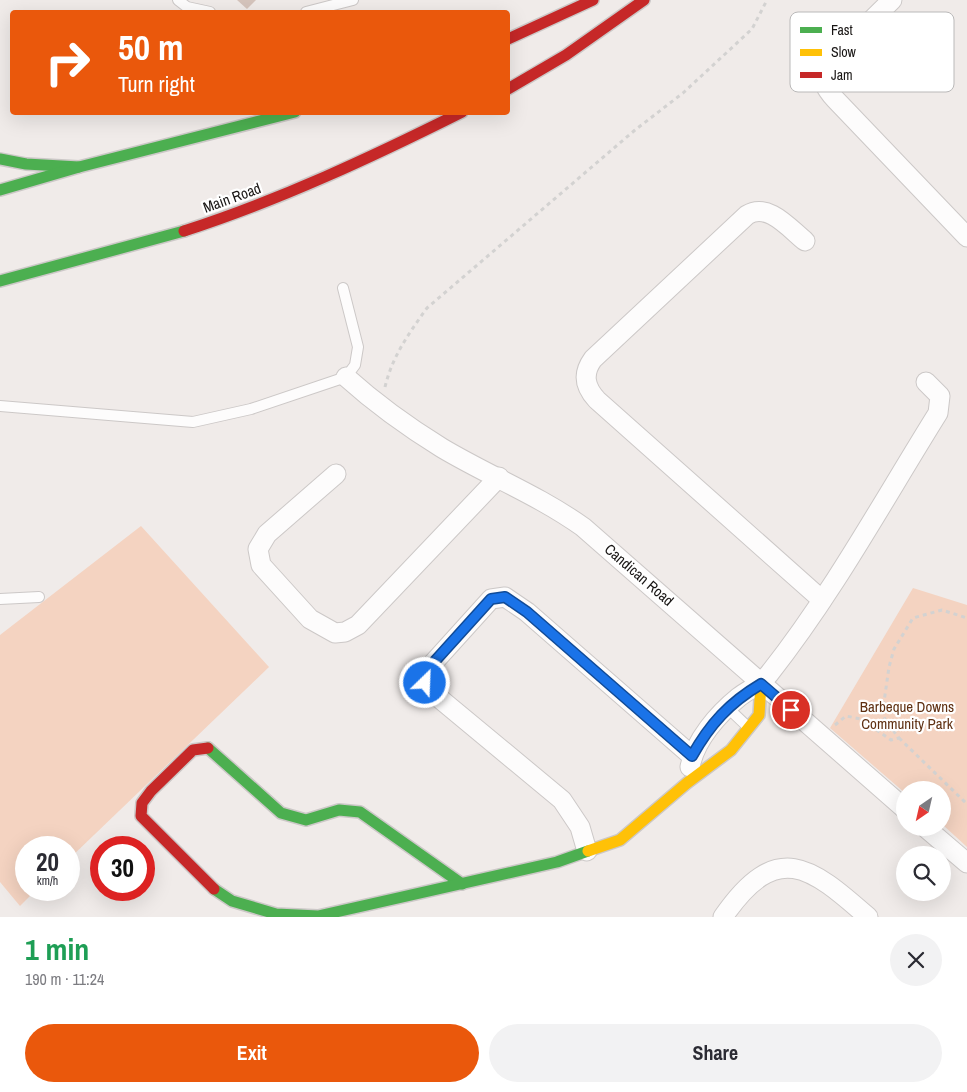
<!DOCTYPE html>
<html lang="en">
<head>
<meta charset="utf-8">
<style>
	body { margin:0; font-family:"Archivo Narrow",sans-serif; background:#f2f2f3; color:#2b2b33; height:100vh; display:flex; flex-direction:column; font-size:19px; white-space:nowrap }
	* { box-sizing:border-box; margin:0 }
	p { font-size:16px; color:#7c7c81 }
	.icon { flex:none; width:28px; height:28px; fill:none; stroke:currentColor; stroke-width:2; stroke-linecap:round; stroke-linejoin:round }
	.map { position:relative; height:917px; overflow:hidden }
	.sheet { display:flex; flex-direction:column; background:#fff; flex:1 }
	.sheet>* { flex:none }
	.top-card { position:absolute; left:10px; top:10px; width:500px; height:105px; border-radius:5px; box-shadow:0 5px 20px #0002; background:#ea580c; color:#fff; overflow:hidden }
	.needle { width:32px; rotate:214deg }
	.buttons { position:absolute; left:896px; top:781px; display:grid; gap:10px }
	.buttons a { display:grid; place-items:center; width:55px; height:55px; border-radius:50%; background:#fff; box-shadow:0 5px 20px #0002; font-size:25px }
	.speed { position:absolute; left:15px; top:836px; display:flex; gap:10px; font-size:25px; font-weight:700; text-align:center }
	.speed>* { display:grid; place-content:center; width:65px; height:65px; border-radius:50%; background:#fff; box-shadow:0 5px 20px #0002; line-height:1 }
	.speed small { font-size:12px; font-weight:400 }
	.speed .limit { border:8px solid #d22; background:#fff; color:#111 }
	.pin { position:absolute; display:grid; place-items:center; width:42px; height:42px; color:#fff; margin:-21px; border:2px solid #fff; border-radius:50%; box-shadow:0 1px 5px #0007 }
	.me { position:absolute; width:55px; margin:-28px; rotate:24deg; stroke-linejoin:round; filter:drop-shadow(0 0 4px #0008) }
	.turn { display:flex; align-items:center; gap:18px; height:105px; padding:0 25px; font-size:22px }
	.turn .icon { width:65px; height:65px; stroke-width:2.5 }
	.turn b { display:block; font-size:35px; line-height:42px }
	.round { display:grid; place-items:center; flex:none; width:52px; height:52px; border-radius:26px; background:#f2f2f3 }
	.headline { display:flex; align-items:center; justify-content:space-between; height:85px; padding:0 25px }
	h1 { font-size:30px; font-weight:700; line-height:38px; color:#1e9e55 }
	.button { display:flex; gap:10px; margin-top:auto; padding:10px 25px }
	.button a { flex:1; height:58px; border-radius:30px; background:#ea580c; color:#fff; font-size:20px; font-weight:700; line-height:58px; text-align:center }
	.button a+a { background:#f2f2f3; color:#2b2b33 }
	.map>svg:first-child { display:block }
	.green { fill:#f4d3c1 }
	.building { fill:#d5c4bc }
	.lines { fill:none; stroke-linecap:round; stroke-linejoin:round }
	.lane-casing { stroke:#ccc8c7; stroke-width:12 }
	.street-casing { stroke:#ccc8c7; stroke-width:21 }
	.fast-casing { stroke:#ccc8c7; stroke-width:14 }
	.slow-casing { stroke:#ccc8c7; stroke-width:14 }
	.jam-casing { stroke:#ccc8c7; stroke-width:14 }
	.path { stroke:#d3d2d1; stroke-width:3; stroke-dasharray:4 4; stroke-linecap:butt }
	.lane { stroke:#fdfcfc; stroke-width:10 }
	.street { stroke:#fdfcfc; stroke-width:19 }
	.fast { stroke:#4caf50; stroke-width:11 }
	.slow { stroke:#ffc107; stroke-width:11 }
	.jam { stroke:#c62828; stroke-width:11 }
	.route-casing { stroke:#114b97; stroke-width:12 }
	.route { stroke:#1a73e8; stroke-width:9 }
	.labels { text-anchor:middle; stroke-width:4.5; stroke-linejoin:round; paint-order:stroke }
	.street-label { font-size:15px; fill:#191615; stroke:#fff }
	.park-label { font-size:15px; fill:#5f3012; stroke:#fff }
	.key { fill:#fff; stroke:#bab9b9; stroke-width:1 }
	.key-label { font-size:14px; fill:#191615 }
</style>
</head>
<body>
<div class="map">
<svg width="967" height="917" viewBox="0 0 967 917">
	<rect width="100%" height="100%" fill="#f0ebe9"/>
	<g class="green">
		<path d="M141,526L269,667L69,859V848H26V890H36L20,906L0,882V635Z"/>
		<path d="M913,588L967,605V847L943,825L942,790H905V793L830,728Z"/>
	</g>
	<path class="building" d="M237,0H256L247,9Z"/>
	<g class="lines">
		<defs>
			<g id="lane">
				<path d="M178,0L187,7L210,12"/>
				<path d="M306,12L353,0"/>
				<path d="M0,406L193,422L251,409L346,377L355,365L358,347L343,288"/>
				<path d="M0,599L39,597"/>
				<path d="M728,708L748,727"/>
			</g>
			<g id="street">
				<path d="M892,0L824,67C821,81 826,89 835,99L967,237"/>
				<path d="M805,241C789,228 768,202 747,215L593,359C582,374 585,387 597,400L822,600"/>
				<path d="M346,377C376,404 408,427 442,448C489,476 538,495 583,527L905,809"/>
				<path d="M336,474L267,534L258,549L261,565L310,619L335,633L345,632L358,625L499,477"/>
				<path d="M690,767C695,740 718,714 739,697C750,689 760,685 769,674C833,593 883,501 938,413L940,396L926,382"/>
				<path d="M926,828L967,863"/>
				<path d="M587,851L580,827L562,800L433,693L425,683V672L491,599L505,597L527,612L692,756"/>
				<path d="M723,917C777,839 810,866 868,917"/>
			</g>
			<g id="fast">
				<path d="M0,159L26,164L79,167"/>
				<path d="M0,190L79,167L295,112"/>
				<path d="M0,281L184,231"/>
				<path d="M208,748L281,813L306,820L339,810L360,812L462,884"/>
				<path d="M214,889L232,901L276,914L318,916L557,862L588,851"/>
			</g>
			<path id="slow" d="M588,851L620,840L687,783L731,750L759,715L761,684"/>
			<g id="jam">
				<path d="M508,39L593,0"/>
				<path d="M508,89L566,55L644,0"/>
				<path d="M184,231C280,200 372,157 462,112"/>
				<path d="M208,748L193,750L151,791L142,803L141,816L214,889"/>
			</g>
		</defs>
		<use href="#lane" class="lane-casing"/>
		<use href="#street" class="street-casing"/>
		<use href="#fast" class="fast-casing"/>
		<use href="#slow" class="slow-casing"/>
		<use href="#jam" class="jam-casing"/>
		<g class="path">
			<path d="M385,387C392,357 409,333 427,308L635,130L683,93L752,29L767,0"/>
			<path d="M835,725L846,716L861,719L891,740L899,738L885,720L883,709L889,667L894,649L913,618L942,610L967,618"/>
			<path d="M899,738L967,804"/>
		</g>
		<use href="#lane" class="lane"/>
		<use href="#street" class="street"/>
		<use href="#fast" class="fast"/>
		<use href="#slow" class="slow"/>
		<use href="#jam" class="jam"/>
	</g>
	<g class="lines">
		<defs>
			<path id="route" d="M425,683V672L491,599L505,597L527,612L692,756C710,724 729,703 761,684L791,710"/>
		</defs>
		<use href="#route" class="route-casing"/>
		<use href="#route" class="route"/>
	</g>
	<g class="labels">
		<g class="street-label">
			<text transform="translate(232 198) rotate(-20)" y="5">Main Road</text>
			<text transform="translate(639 575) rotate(41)" y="5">Candican Road</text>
		</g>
		<g class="park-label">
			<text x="907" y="712">Barbeque Downs<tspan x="907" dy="17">Community Park</tspan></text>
		</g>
	</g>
	<rect x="790" y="12" width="164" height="80" rx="8" class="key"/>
	<rect x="800" y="27" width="22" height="6" fill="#4caf50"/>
	<rect x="800" y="49" width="22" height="7" fill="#ffc107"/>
	<rect x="800" y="72" width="22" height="6" fill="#c62828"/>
	<g class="key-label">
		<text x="831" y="35">Fast</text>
		<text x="831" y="57">Slow</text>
		<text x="831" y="80">Jam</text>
	</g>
</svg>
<div class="buttons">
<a><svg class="needle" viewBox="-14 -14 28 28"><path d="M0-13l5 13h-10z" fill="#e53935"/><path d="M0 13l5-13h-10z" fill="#7c7c81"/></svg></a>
<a><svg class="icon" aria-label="search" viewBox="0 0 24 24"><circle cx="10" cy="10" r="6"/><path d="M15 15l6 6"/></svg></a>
</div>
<div class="speed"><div>20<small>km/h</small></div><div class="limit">30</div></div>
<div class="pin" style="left:791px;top:710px;background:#d93025"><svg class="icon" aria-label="arrive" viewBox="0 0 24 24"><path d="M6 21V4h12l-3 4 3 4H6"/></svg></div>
<svg class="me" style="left:425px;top:683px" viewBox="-20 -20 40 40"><circle r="17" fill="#1a73e8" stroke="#fff" stroke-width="3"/><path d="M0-11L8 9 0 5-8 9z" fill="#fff"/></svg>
<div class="top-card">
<div class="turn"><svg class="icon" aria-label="right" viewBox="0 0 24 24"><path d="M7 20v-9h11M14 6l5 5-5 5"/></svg><div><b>50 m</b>Turn right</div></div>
</div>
</div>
<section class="sheet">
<div class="headline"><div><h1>1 min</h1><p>190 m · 11:24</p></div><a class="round"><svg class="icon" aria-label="close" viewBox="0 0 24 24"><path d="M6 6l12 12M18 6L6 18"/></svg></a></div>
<div class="button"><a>Exit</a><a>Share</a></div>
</section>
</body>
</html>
